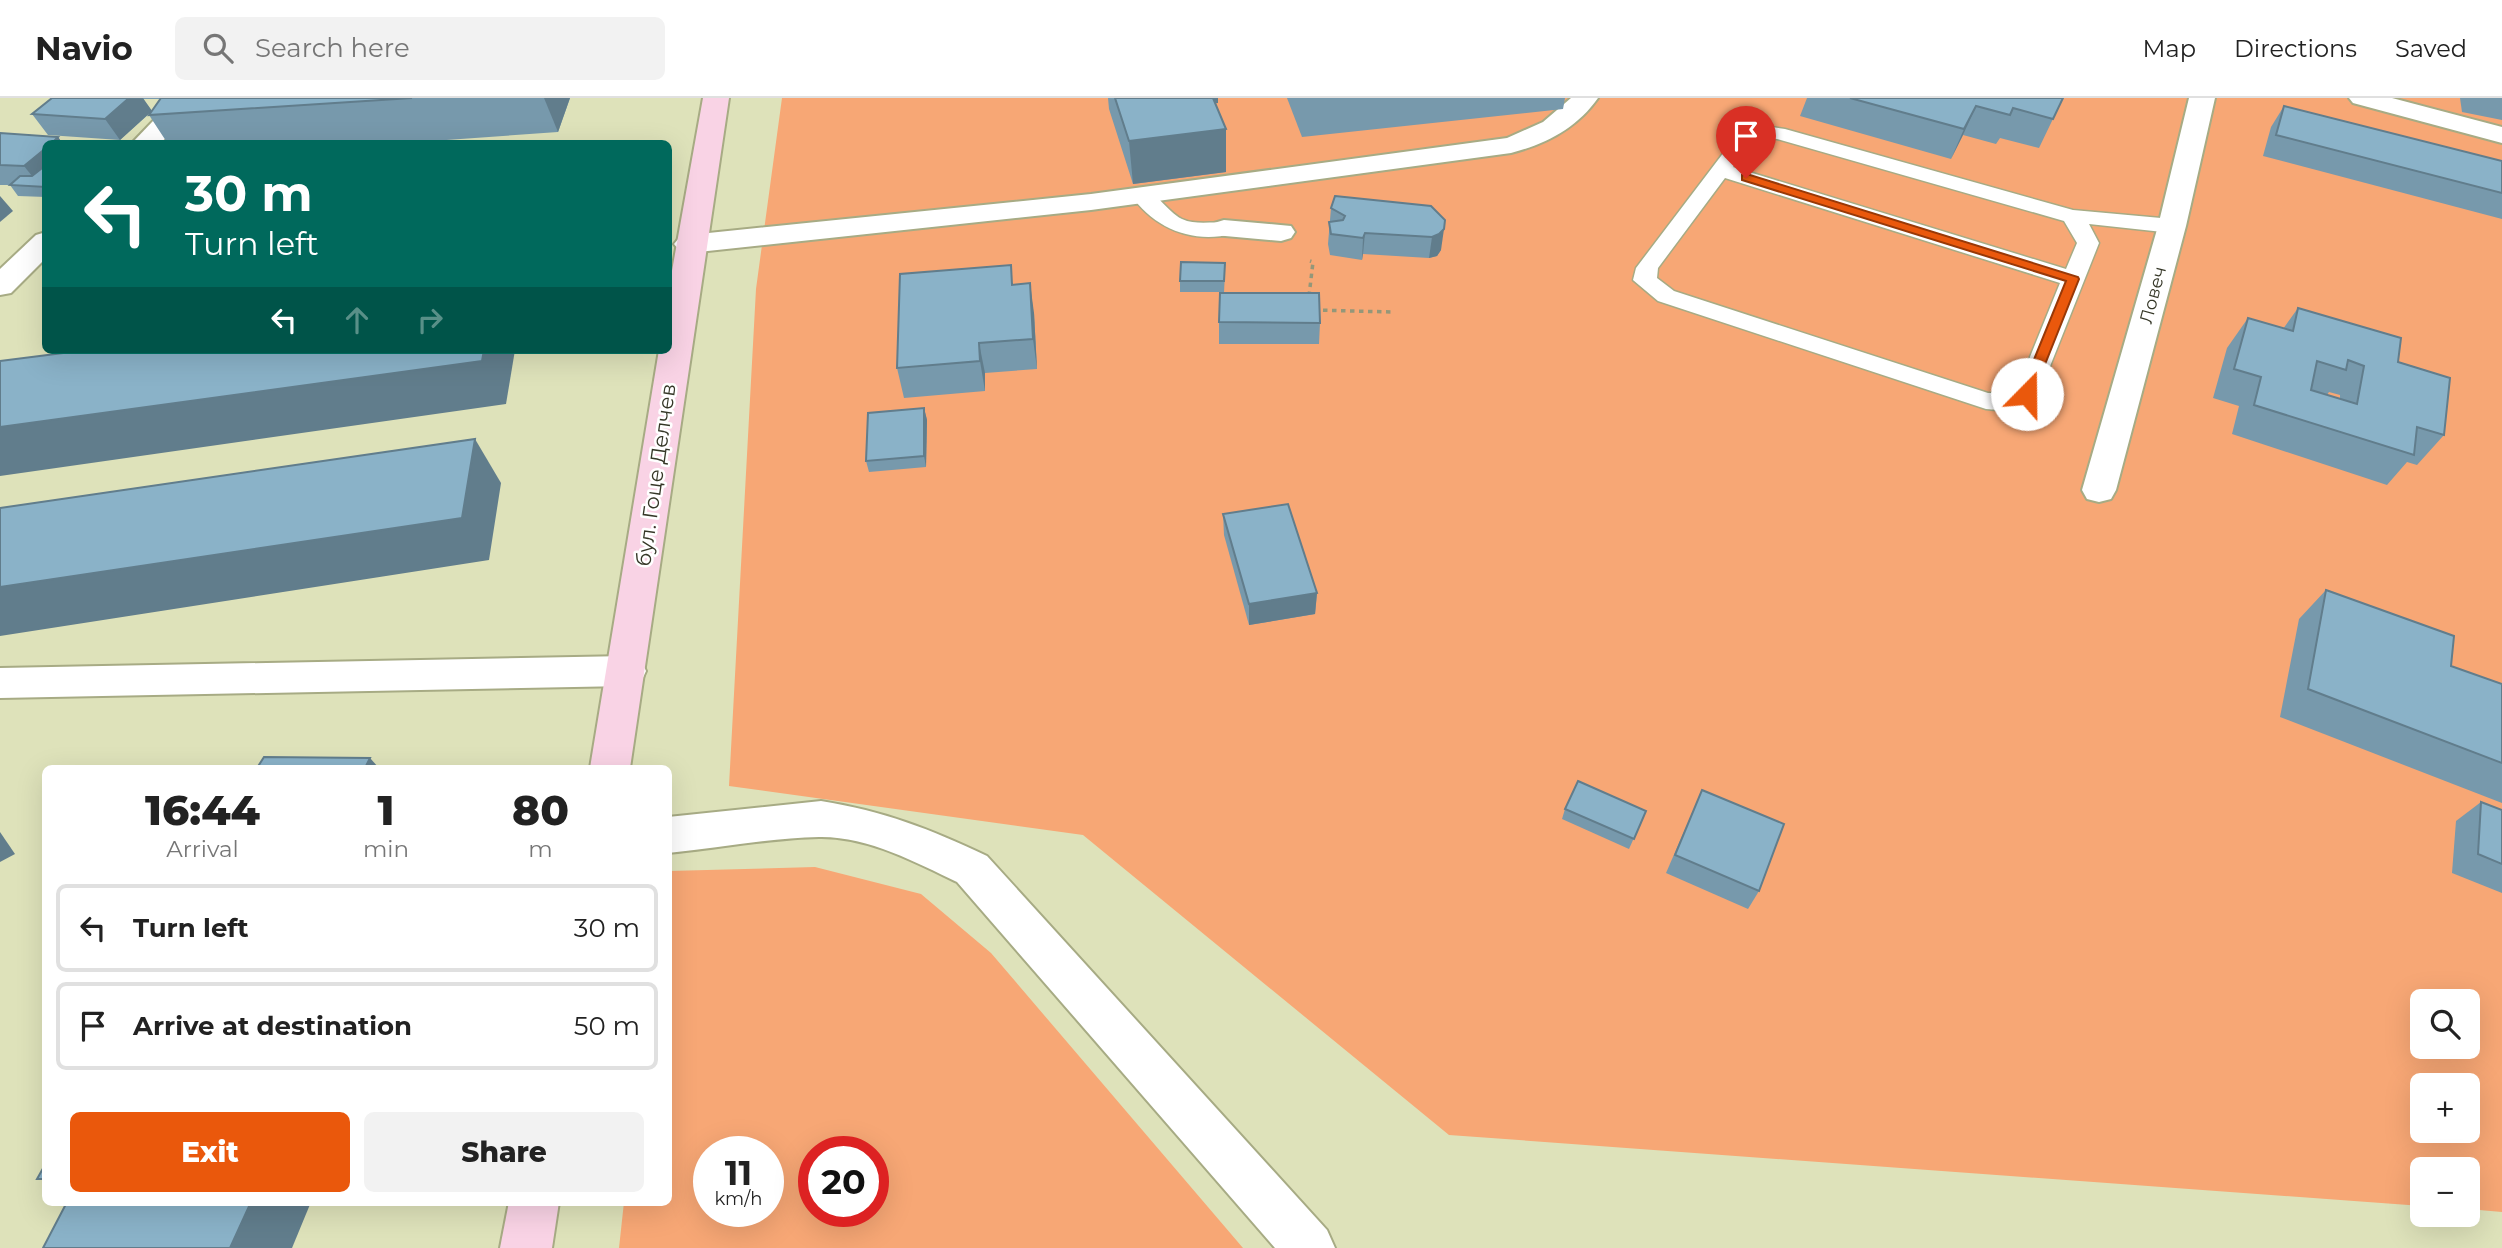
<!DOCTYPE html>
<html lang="en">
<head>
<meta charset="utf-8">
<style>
	body { margin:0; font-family:Montserrat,sans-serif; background:#f2f2f2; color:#222; height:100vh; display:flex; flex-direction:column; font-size:26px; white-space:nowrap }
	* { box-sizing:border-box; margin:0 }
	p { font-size:23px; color:#767676 }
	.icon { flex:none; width:38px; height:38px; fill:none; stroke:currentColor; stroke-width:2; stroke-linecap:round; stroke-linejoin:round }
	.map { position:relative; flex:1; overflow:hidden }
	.panel { position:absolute; left:42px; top:667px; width:630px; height:441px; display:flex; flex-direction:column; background:#fff; border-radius:10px; box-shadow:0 7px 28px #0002 }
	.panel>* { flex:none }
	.banner { position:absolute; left:42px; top:42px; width:630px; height:214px; border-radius:10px; box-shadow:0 7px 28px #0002; background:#00695c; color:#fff; overflow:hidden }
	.fabs { position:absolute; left:2410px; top:891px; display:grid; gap:14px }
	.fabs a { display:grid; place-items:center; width:70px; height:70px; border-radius:10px; background:#fff; box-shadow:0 7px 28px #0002; font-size:35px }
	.speed { position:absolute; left:693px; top:1038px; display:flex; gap:14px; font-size:35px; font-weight:700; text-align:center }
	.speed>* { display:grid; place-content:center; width:91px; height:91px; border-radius:50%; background:#fff; box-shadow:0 7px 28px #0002; line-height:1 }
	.speed small { font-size:18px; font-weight:400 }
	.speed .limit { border:10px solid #d22; background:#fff; color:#111 }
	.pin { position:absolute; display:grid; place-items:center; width:60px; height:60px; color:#fff; margin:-72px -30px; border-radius:50% 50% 50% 0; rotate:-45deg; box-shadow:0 0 7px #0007 }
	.pin .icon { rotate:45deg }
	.me { position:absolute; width:77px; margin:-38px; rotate:22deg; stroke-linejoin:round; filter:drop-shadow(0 0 5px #0008) }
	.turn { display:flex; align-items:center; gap:24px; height:147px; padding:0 28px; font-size:32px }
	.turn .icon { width:91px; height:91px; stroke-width:2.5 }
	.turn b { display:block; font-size:49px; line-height:60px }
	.lanes { display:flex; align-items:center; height:66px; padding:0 28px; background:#0003; justify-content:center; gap:35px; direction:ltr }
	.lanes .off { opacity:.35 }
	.eta { display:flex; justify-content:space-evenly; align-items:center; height:119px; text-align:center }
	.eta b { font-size:42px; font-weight:800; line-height:49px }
	.action { display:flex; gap:14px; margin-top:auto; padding:14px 28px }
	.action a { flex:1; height:80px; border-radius:10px; background:#ea580c; color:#fff; font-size:28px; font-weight:800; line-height:80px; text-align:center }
	.action a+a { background:#f2f2f2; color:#222 }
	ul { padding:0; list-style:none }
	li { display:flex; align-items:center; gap:21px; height:88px; margin:0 14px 10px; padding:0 14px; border:4px solid #e0e0e0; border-radius:10px }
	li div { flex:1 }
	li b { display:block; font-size:26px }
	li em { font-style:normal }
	header { display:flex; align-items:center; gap:42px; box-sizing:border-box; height:98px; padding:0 35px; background:#fff; border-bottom:2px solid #e0e0e0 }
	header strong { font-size:33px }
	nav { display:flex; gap:38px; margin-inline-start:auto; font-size:24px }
	.search { width:490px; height:63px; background:#f2f2f2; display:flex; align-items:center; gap:18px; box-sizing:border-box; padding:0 24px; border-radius:10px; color:#767676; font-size:26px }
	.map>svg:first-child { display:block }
	.green { fill:#f7a775; fill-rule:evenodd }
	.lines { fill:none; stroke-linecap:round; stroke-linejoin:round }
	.service-casing { stroke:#a7ab84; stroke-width:3 }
	.pedestrian-casing { stroke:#a7ab84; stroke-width:4 }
	.minor-casing { stroke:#a7ab84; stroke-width:4 }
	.secondary-casing { stroke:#a7ab84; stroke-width:4 }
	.path { stroke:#949779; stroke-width:3.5; stroke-dasharray:4.5 4.5; stroke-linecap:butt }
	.service { fill:#fff; fill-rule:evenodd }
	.pedestrian { fill:#fff; fill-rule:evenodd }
	.minor { fill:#fff; fill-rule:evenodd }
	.secondary { fill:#f9d3e5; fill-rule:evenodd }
	.wall { fill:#7799ac; fill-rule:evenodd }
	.shaded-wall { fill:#617d8c }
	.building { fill:#8ab2c8; stroke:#617d8c; stroke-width:2; fill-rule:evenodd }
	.route { fill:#ea580c; stroke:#983908; stroke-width:2 }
	.labels { text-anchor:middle; stroke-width:5; stroke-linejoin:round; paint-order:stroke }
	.far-street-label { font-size:18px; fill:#353727; stroke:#fff }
	.street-label { font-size:21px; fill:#353727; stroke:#fff }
</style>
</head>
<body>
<header>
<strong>Navio</strong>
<div class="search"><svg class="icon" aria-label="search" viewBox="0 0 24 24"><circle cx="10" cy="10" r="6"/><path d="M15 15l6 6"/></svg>Search here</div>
<nav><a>Map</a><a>Directions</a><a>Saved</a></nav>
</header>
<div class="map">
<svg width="2502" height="1150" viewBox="0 0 2502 1150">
	<rect width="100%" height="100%" fill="#dee2ba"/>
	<g class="green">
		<path d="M782,0H2502V1114L2468,1111V1071H2422V1108L1449,1037L1083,737L729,688L756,191ZM2422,903H2468V948H2422ZM2422,987H2468V1032H2422Z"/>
		<path d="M815,769L921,796L991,855L1243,1150H619L624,1104H668L669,773ZM709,1054H768V1113H709ZM814,1054H873V1113H814Z"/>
	</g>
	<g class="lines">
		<defs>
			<g id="service">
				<path d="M1759,27L1785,31L2073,112L2172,121L2180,123L2183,128L2180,133L2172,135L2089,126L2099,145L2039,296C2029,313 2004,313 1986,311L1658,203L1633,182L1636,170L1740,33ZM1760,39L1777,41L2064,123L2077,145L2066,171L1733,69L1754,41ZM1725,80L2060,185L2017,291L2008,295H1988L1674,193L1657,180L1658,170Z"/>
				<path d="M1142,91C1158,94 1166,113 1182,121C1197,128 1215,122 1232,126L1235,131L1232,136C1192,146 1154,130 1131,97L1134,92Z"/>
			</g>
			<path id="pedestrian" d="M1224,122L1291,128L1295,134L1291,140L1281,143L1214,137L1210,131L1214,125Z"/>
			<g id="minor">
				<path d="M175,0H203L160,46H131Z"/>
				<path d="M1571,0H1598C1577,30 1546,46 1511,55L1091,112L689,155L679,152L674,146L679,140L689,137L1091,96L1507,40L1543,24Z"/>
				<path d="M2189,0H2215L2186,128L2116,392L2111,401L2099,404L2087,401L2082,392L2158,128Z"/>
				<path d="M2349,0H2392L2502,29V45L2353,5Z"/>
				<path d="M46,134V160L11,195L0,197V171L36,137Z"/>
				<path d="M627,558L641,562L646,573L641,584L627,588L0,600V570Z"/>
				<path d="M821,703C884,713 930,731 987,758L1327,1132L1335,1150H1275L957,784C915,764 867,738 819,739C769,740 718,750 668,755V719Z"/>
			</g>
			<g id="secondary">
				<path d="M703,0H729L630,670H590L659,252H668V195Z"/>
				<path d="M509,1104H559L552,1150H500Z"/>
			</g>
		</defs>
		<use href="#service" class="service-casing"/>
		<use href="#pedestrian" class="pedestrian-casing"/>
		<use href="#minor" class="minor-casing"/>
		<use href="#secondary" class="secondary-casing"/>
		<g class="path">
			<path d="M1309,198L1313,164L1310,163"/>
			<path d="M1314,212L1392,214"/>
		</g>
		<use href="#service" class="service"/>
		<use href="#pedestrian" class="pedestrian"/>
		<use href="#minor" class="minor"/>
		<use href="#secondary" class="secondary"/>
	</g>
	<g class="wall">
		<path d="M52,0H570L558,34L390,46H168L149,17L160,1H143L152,13L120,42L48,37L32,16Z"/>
		<path d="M1108,0H1218V5H1215L1226,31V74L1133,86L1109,11Z"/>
		<path d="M1287,0H1565L1563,11L1302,39Z"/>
		<path d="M1807,0H2063L2039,50L2000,40L1996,46L1963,37L1951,61L1800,18Z"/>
		<path d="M2460,0H2502V22L2462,14Z"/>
		<path d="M2284,8L2502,63V121L2263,58L2271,29Z"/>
		<path d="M0,35L58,39L63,46H46V99L18,98L10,87H0Z"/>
		<path d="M1431,108L1441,152L1437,158L1429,160L1363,156L1362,162L1330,157L1328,146L1331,110Z"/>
		<path d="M1225,176L1224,194H1180V183Z"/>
		<path d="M1014,187L1034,215L1037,271L985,275V293L904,300L897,270Z"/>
		<path d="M2298,210L2398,264L2444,337L2417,367L2407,364L2387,387L2232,336L2239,308L2213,300L2227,250L2248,220L2283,231ZM2329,294L2340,297V301L2327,297Z"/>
		<path d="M1219,224L1320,225L1319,246H1219Z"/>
		<path d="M924,310L927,322L926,369L869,374L866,363Z"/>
		<path d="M1223,416L1317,495L1315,516L1249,527L1224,437Z"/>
		<path d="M2326,492L2451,568L2502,586V705L2280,619L2299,521Z"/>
		<path d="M1702,692L1759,793L1748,811L1666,775Z"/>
		<path d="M2481,704L2502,712V795L2452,775L2456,723Z"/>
		<path d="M1565,711L1646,713L1629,751L1562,721Z"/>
	</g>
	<g class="shaded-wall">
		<path d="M129,0H143L152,13L120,42L105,21Z"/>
		<path d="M544,0H570L558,34Z"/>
		<path d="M1200,0H1218V5L1200,7Z"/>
		<path d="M1976,8L1963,37L1951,61L1964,31Z"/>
		<path d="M1226,31V74L1133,86L1129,43Z"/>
		<path d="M58,39L63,46H51Z"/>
		<path d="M46,50V85L40,88L24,68Z"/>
		<path d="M0,98L13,113L0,124Z"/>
		<path d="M1444,131L1441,152L1437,158L1429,160L1432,139Z"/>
		<path d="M1365,135L1363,156L1362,162L1363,140Z"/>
		<path d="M1030,185L1034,215L1037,271L1033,241Z"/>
		<path d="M979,245L985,275V293L980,263Z"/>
		<path d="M484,252H515L506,306L0,378V329Z"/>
		<path d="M924,310L927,322L926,369L924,358Z"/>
		<path d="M475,341L501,385L489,462L0,538V489Z"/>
		<path d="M1317,495L1315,516L1249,527V506Z"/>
		<path d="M370,660L379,670H365Z"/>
		<path d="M0,734L15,756L0,764Z"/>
		<path d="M251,1104H311L292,1150H230Z"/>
	</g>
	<g class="building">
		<path d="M52,0H129L105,21L32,16Z"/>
		<path d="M161,0H412L149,17Z"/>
		<path d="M1115,0H1213L1226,31L1129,43Z"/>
		<path d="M1850,0H2063L2053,21L2013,10L2010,17L1976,8L1964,31Z"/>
		<path d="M2284,8L2502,63V95L2276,37Z"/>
		<path d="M0,35L58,39L51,46H46V50L24,68L0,67Z"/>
		<path d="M46,67V89L10,87L20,78H32Z"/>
		<path d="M1335,98L1431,108L1445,122L1444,131L1439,136L1432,139L1365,135L1363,140L1331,136L1329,124L1343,122L1345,118L1331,110Z"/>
		<path d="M1181,164L1225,165L1224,183H1180Z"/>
		<path d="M1011,167L1012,187L1030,185L1033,241L979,245L980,263L897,270L900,176Z"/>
		<path d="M1220,195H1319L1320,225L1219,224Z"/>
		<path d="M2298,210L2401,240L2398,264L2450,280L2444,337L2417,329L2414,357L2254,307L2261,279L2234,271L2248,220L2293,233ZM2348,262L2364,268L2357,306L2311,292L2317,263L2346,272Z"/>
		<path d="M87,252H484L482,263L0,329V263Z"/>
		<path d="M924,310V358L866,363L868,315Z"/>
		<path d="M475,341L462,420L0,489V410Z"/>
		<path d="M1288,406L1317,495L1249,506L1223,416Z"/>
		<path d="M2326,492L2454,538L2451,568L2502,586V665L2308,591Z"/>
		<path d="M264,659L370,660L365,670H257Z"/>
		<path d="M1578,683L1646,713L1634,741L1565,711Z"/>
		<path d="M1702,692L1784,726L1759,793L1675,757Z"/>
		<path d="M2481,704L2502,712V766L2478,756Z"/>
		<path d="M46,1065V1081H37Z"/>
		<path d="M67,1104H251L230,1150H43Z"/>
	</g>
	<path class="route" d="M1742,77H1750L2078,179L2079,181L2032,299L2027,300L2020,296L2066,183L1742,82Z"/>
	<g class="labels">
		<g class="far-street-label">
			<text transform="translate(2153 197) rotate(-75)" y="6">Ловеч</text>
		</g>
		<g class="street-label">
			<text transform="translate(656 377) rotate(-82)" y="7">бул. Гоце Делчев</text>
		</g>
	</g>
</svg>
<div class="fabs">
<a><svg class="icon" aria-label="search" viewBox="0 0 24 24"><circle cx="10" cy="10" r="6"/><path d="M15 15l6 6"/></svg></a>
<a>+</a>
<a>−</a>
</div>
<div class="speed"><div>11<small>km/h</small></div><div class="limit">20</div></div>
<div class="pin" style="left:1746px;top:80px;background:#d93025"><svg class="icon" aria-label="arrive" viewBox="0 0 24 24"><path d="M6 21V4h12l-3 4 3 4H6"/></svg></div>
<svg class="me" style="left:2027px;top:296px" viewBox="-20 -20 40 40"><circle r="19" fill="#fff"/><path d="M0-13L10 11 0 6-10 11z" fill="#ea580c"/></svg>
<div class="banner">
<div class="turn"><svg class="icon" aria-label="left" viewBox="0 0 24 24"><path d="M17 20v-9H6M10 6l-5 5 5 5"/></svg><div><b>30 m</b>Turn left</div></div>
<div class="lanes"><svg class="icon" aria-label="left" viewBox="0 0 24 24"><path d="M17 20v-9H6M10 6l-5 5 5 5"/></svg><svg class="icon off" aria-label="ahead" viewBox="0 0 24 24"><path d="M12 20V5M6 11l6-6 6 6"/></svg><svg class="icon off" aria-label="right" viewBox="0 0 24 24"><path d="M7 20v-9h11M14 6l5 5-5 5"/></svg></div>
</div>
<section class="panel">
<div class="eta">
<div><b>16:44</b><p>Arrival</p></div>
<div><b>1</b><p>min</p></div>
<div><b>80</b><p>m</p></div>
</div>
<ul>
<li><svg class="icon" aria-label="left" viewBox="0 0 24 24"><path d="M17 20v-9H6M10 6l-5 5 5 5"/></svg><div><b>Turn left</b></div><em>30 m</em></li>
<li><svg class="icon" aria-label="arrive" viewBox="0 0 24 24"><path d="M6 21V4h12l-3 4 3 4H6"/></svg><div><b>Arrive at destination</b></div><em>50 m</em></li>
</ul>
<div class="action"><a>Exit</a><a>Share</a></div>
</section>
</div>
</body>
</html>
